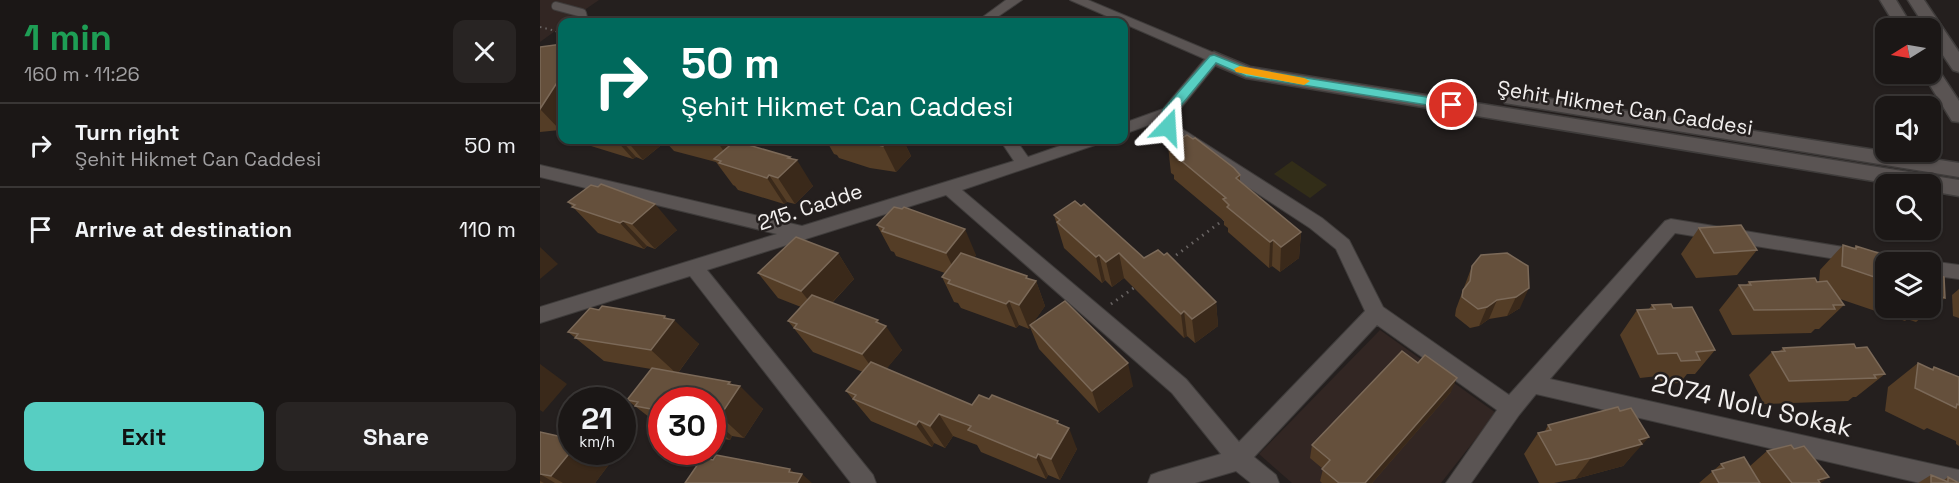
<!DOCTYPE html>
<html lang="en">
<head>
<meta charset="utf-8">
<style>
	body { margin:0; font-family:"Space Grotesk",sans-serif; background:#282423; color:#f1f3f6; height:100vh; display:flex; flex-direction:column; font-size:22px; white-space:nowrap }
	* { box-sizing:border-box; margin:0 }
	p { font-size:20px; color:#a09fa1 }
	.icon { flex:none; width:33px; height:33px; fill:none; stroke:currentColor; stroke-width:2; stroke-linecap:round; stroke-linejoin:round }
	.map { position:relative; flex:1; overflow:hidden }
	.drawer { display:flex; flex-direction:column; background:#1b1716; width:540px }
	.drawer>* { flex:none }
	.top-card { position:absolute; left:18px; top:18px; width:570px; height:126px; border-radius:12px; box-shadow:0 2px 4px #0004,0 0 0 2px #393635; background:#00695c; color:#fff; overflow:hidden }
	.needle { width:39px; rotate:259deg }
	.buttons { position:absolute; left:1335px; top:18px; display:grid; gap:12px }
	.buttons a { display:grid; place-items:center; width:66px; height:66px; border-radius:12px; background:#1b1716; box-shadow:0 2px 4px #0004,0 0 0 2px #393635; font-size:30px }
	.speed { position:absolute; left:18px; top:387px; display:flex; gap:12px; font-size:30px; font-weight:700; text-align:center }
	.speed>* { display:grid; place-content:center; width:78px; height:78px; border-radius:50%; background:#1b1716; box-shadow:0 2px 4px #0004,0 0 0 2px #393635; line-height:1 }
	.speed small { font-size:15px; font-weight:400 }
	.speed .limit { border:9px solid #d22; background:#fff; color:#111 }
	.pin { position:absolute; display:grid; place-items:center; width:51px; height:51px; color:#fff; margin:-26px; border:3px solid #fff; border-radius:50%; box-shadow:0 2px 6px #0007 }
	.me { position:absolute; width:66px; margin:-33px; rotate:20deg; stroke-linejoin:round; filter:drop-shadow(0 0 4px #0008) }
	.turn { display:flex; align-items:center; gap:21px; height:126px; padding:0 24px; font-size:27px }
	.turn .icon { width:78px; height:78px; stroke-width:2.5 }
	.turn b { display:block; font-size:42px; line-height:51px }
	.round { display:grid; place-items:center; flex:none; width:63px; height:63px; border-radius:12px; background:#282423 }
	.headline { display:flex; align-items:center; justify-content:space-between; height:102px; padding:0 24px }
	h1 { font-size:36px; font-weight:600; line-height:45px; color:#1e9e55 }
	.primary-button { display:flex; gap:12px; margin-top:auto; padding:12px 24px }
	.primary-button a { flex:1; height:69px; border-radius:12px; background:#57cec2; color:#111; font-size:24px; font-weight:600; line-height:69px; text-align:center }
	.primary-button a+a { background:#282423; color:#f1f3f6 }
	ul { padding:0; list-style:none }
	li { display:flex; align-items:center; gap:18px; height:84px; padding:0 24px; border-top:2px solid #393635 }
	li div { flex:1 }
	li b { display:block; font-size:22px }
	li em { font-style:normal }
	main { display:flex; flex:1; min-height:0 }
	.map>svg:first-child { display:block }
	.built { fill:#322623 }
	.green { fill:#322d18 }
	.lines { fill:none; stroke-linecap:round; stroke-linejoin:round }
	.service-casing { stroke:#3f3c3b; stroke-width:10 }
	.minor-casing { stroke:#3f3c3b; stroke-width:2 }
	.tertiary-casing { stroke:#3f3c3b; stroke-width:3 }
	.path-far1 { stroke:#696463; stroke-width:2; stroke-dasharray:1.5 4; stroke-linecap:butt }
	.path { stroke:#696463; stroke-width:3; stroke-dasharray:1.5 5; stroke-linecap:butt }
	.service { stroke:#5a5453; stroke-width:8 }
	.minor { fill:#5a5453; fill-rule:evenodd }
	.tertiary { fill:#5a5453; fill-rule:evenodd }
	.wall { fill:#543d26 }
	.shaded-wall { fill:#3a291a }
	.building { fill:#65503c; stroke:#7b6958; stroke-width:1.5 }
	.route { fill:#57cec2; stroke:#39867e; stroke-width:1.5 }
	.slow { fill:#f59e0b }
	.labels { text-anchor:middle; stroke-width:5; stroke-linejoin:round; paint-order:stroke }
	.street-label { font-size:21px; fill:#f2efee; stroke:#241f1e }
	.near-street-label { font-size:26px; fill:#f2efee; stroke:#241f1e }
</style>
</head>
<body>
<main>
<section class="drawer">
<div class="headline"><div><h1>1 min</h1><p>160 m · 11:26</p></div><a class="round"><svg class="icon" aria-label="close" viewBox="0 0 24 24"><path d="M6 6l12 12M18 6L6 18"/></svg></a></div>
<ul>
<li><svg class="icon" aria-label="right" viewBox="0 0 24 24"><path d="M7 20v-9h11M14 6l5 5-5 5"/></svg><div><b>Turn right</b><p>Şehit Hikmet Can Caddesi</p></div><em>50 m</em></li>
<li><svg class="icon" aria-label="arrive" viewBox="0 0 24 24"><path d="M6 21V4h12l-3 4 3 4H6"/></svg><div><b>Arrive at destination</b></div><em>110 m</em></li>
</ul>
<div class="primary-button"><a>Exit</a><a>Share</a></div>
</section>
<div class="map">
<svg width="1419" height="483" viewBox="0 0 1419 483">
	<rect width="100%" height="100%" fill="#241f1e"/>
	<g class="built">
		<path d="M0,0H59L27,22H22V26L0,42Z"/>
		<path d="M840,330L956,413L901,483H752L719,454Z"/>
	</g>
	<path class="green" d="M752,161L787,185L770,198L734,174Z"/>
	<g class="lines">
		<defs>
			<path id="service" d="M16,6L42,13L44,22"/>
			<g id="minor">
				<path d="M466,0H482L450,22H436Z"/>
				<path d="M530,0H548L679,55L681,58L679,61L636,114V125L782,218L809,240L843,307L969,395L1125,221L1131,219L1365,257L1367,262H1346V267L1135,233L1010,379L1419,470V483H1380L996,394L979,415L931,483H906L957,410L837,325L714,457L736,475L739,483H711L696,471L655,483H608L611,475L619,472L681,454L632,393L406,195L167,270L333,475L336,483H311L150,276L0,323V307L237,234L0,177V165L262,226L474,161L460,140H476L488,157L537,140H560L558,144L422,190L646,379L699,442L825,311L796,249L770,228L622,131L620,121L584,134V123L623,109L665,59Z"/>
				<path d="M1390,261L1419,265V279L1390,275V262H1384Z"/>
			</g>
			<g id="tertiary">
				<path d="M1340,0H1356L1373,28H1357Z"/>
				<path d="M1368,0H1384L1419,52V72L1413,70L1390,36V28H1386Z"/>
				<path d="M674,52L710,67L1419,180V196L1390,191V184H1352L706,78L668,62L665,58L668,54Z"/>
				<path d="M1390,64L1396,66L1419,101V122L1412,121L1383,74H1390Z"/>
				<path d="M972,93L1419,163V177L965,103L963,99L965,95Z"/>
			</g>
		</defs>
		<use href="#service" class="service-casing"/>
		<use href="#minor" class="minor-casing"/>
		<use href="#tertiary" class="tertiary-casing"/>
		<path class="path-far1" d="M0,27L16,31L22,39"/>
		<g class="path">
			<path d="M631,259L686,218"/>
			<path d="M571,304L595,287"/>
		</g>
		<use href="#service" class="service"/>
		<use href="#minor" class="minor"/>
		<use href="#tertiary" class="tertiary"/>
	</g>
	<g class="wall">
		<path d="M0,47L20,130L0,132Z"/>
		<path d="M45,140H122L125,142L103,160L96,157L93,159L51,146Z"/>
		<path d="M124,140H208L213,146L250,157L273,186L255,204L247,202L244,204L198,190L195,186L193,185L176,162L134,151Z"/>
		<path d="M286,140H363L371,156L356,172L330,168L299,158L297,155L294,154Z"/>
		<path d="M628,146L700,175V181L761,232L759,258L740,272L732,266L729,268L688,232V228L684,225V221L634,179V175L631,173Z"/>
		<path d="M28,202L137,230L115,249L107,246L104,249L58,233Z"/>
		<path d="M514,215L604,258L676,302L678,326L655,343L647,336L644,338L584,278L572,287L565,280L562,283L524,248Z"/>
		<path d="M337,225L436,255L434,258L487,276L488,279L496,281L505,306L492,324L593,386L559,413L499,349L490,327L489,329L479,325L476,328L421,308L418,303L414,302L402,277L405,273L356,256L354,252L351,251Z"/>
		<path d="M1159,228L1217,250L1197,275L1156,278L1141,254Z"/>
		<path d="M1303,245L1314,248L1316,246L1346,262V308H1390V270L1405,298L1376,322L1367,319L1365,321L1300,299L1304,305L1279,329H1275L1271,333L1192,335L1179,310L1199,285H1206L1209,282H1279L1280,270Z"/>
		<path d="M298,253L314,279L292,303L340,323L362,350L346,369L432,405L520,424L537,449L520,480L508,475L506,479L441,452L437,445L413,436L405,448L394,443L392,447L331,421L306,391L323,372L273,352L248,321L261,307L238,298L218,273Z"/>
		<path d="M967,253L980,308L967,316L949,319L939,326L930,328L915,316L916,309L932,266Z"/>
		<path d="M1419,289V318L1413,316L1412,295Z"/>
		<path d="M1112,305L1133,308L1175,350L1155,374H1147L1140,383L1122,384L1118,376L1100,378L1080,335L1097,310L1109,309Z"/>
		<path d="M128,319L159,344L138,373L193,385L223,409L204,438L192,436L190,440L172,437V400H122V427L87,400L111,369L64,361L28,332Z"/>
		<path d="M1243,348H1316L1345,374L1316,397H1313L1308,401L1224,404L1209,375L1232,352H1239Z"/>
		<path d="M1378,363L1391,369L1394,367L1419,377V446L1416,444V441L1387,428L1384,430L1345,411L1348,387Z"/>
		<path d="M911,392L832,483H782L780,481L783,469L770,458L772,445Z"/>
		<path d="M1008,425L1090,458L1083,466L1035,479L1014,483H999L984,454L998,433L1005,431Z"/>
		<path d="M0,432L27,438L32,440V452L70,463L55,483H0Z"/>
		<path d="M1227,451L1281,483H1159L1181,464L1210,466Z"/>
		<path d="M1391,475L1404,480L1408,477L1419,483H1378Z"/>
	</g>
	<g class="shaded-wall">
		<path d="M22,75V125L20,130L0,109Z"/>
		<path d="M76,140H81L96,157L93,159Z"/>
		<path d="M86,140H122L125,142L103,160Z"/>
		<path d="M176,140H208L214,147L194,166Z"/>
		<path d="M349,140H363L371,156L356,172L343,146Z"/>
		<path d="M250,157L254,163L257,160L273,186L255,204L238,178Z"/>
		<path d="M229,175L247,202L244,204L227,178Z"/>
		<path d="M115,204L137,230L115,249L92,224Z"/>
		<path d="M83,221L107,246L104,249L80,223Z"/>
		<path d="M425,229L436,255L418,278L406,253Z"/>
		<path d="M761,232L759,258L740,272L741,247Z"/>
		<path d="M733,240L732,266L729,268L730,242Z"/>
		<path d="M0,247L18,264L0,279Z"/>
		<path d="M298,253L314,279L280,315L261,291Z"/>
		<path d="M579,253L584,278L572,287L566,262Z"/>
		<path d="M559,255L565,280L562,283L556,257Z"/>
		<path d="M487,276L491,288L496,281L505,306L489,329L479,305L486,278Z"/>
		<path d="M989,288L980,308L967,316L976,297Z"/>
		<path d="M957,300L949,319L939,326L947,307Z"/>
		<path d="M469,301L479,325L476,328L466,304Z"/>
		<path d="M676,302L678,326L655,343L652,319Z"/>
		<path d="M644,311L647,336L644,338L641,314Z"/>
		<path d="M125,316L132,323L134,320L159,344L137,374L111,350L124,318Z"/>
		<path d="M338,320L343,329L346,326L362,350L339,378L322,354Z"/>
		<path d="M588,363L593,386L559,413L552,391Z"/>
		<path d="M0,364L27,384L3,412L0,410Z"/>
		<path d="M917,378L911,392L832,483H825Z"/>
		<path d="M190,382L198,390L200,386L223,409L204,438L180,416L188,384Z"/>
		<path d="M399,414L413,436L405,448L390,426Z"/>
		<path d="M172,419L192,436L190,440L172,425Z"/>
		<path d="M379,421L394,443L392,447L376,425Z"/>
		<path d="M518,421L524,435L529,428L537,449L520,480L511,459L517,423Z"/>
		<path d="M1109,437L1083,466L1035,479L1051,458L1099,440Z"/>
		<path d="M32,450V452H52L70,463L55,483H23L11,476Z"/>
		<path d="M498,454L508,475L506,479L496,458Z"/>
		<path d="M250,469L260,477L262,474L272,483H257L249,472Z"/>
		<path d="M0,474L15,483H4L0,481Z"/>
		<path d="M1289,477L1281,483H1274L1278,480Z"/>
	</g>
	<g class="building">
		<path d="M22,44V75L0,109V47Z"/>
		<path d="M647,135L653,139L655,138L694,168L700,175L696,178L761,232L741,247L733,240L730,242L687,207L689,205L683,199L686,198L631,152L634,151L628,146Z"/>
		<path d="M310,140H349L343,146Z"/>
		<path d="M195,141L250,157L248,158L257,160L238,178L229,175L227,178L179,163L181,161L174,159Z"/>
		<path d="M61,184L115,204L92,224L83,221L80,223L32,207L35,205L28,202L51,185L58,187Z"/>
		<path d="M535,201L541,206L544,204L604,258L618,250L624,255L627,253L676,302L652,319L644,311L641,314L579,253L566,262L559,255L556,257L517,222L520,220L514,215Z"/>
		<path d="M354,207L362,209L364,207L425,229L406,253L342,231L344,228L337,225Z"/>
		<path d="M1201,225L1217,250L1174,253L1159,228Z"/>
		<path d="M256,237L298,253L261,291L218,273Z"/>
		<path d="M1303,245L1316,249V246L1367,262H1346V281L1302,266Z"/>
		<path d="M421,253L487,276L486,278L496,281L479,305L469,301L466,304L408,283L410,280L402,277Z"/>
		<path d="M967,253L988,266L989,288L976,297L957,300L947,307L938,309L922,297L923,290L930,281L932,266L941,255Z"/>
		<path d="M1390,270L1392,271V273L1404,277L1405,298L1393,294L1394,297L1390,296Z"/>
		<path d="M1275,278L1277,282L1287,281L1304,305H1293L1295,309L1214,310L1199,285H1211L1209,282Z"/>
		<path d="M272,295L338,320L336,322L346,326L322,354L254,328L257,324L248,321Z"/>
		<path d="M525,301L588,363L552,391L490,325Z"/>
		<path d="M1131,304L1133,308L1152,307L1175,350L1156,352L1160,360L1141,361L1137,353L1118,354L1097,310L1115,309L1112,305Z"/>
		<path d="M62,306L125,316L124,318L134,320L111,350L35,338L38,334L28,332L50,308L59,310Z"/>
		<path d="M1314,344L1316,348L1327,347L1345,374L1334,375L1336,378L1249,381L1232,352L1245,351L1243,348Z"/>
		<path d="M862,351L878,363L885,355L917,378L825,483H799L782,469L790,460L772,445Z"/>
		<path d="M331,362L432,405L439,395L449,399L452,395L518,421L517,423L529,428L511,459L498,454L496,458L428,430L431,426L399,414L390,426L379,421L376,425L313,399L316,395L306,391Z"/>
		<path d="M1378,363L1393,370L1394,367L1419,377V405L1417,404L1416,408L1375,388Z"/>
		<path d="M112,368L190,382L188,384L200,386L180,416L172,415V400H122V411L95,406L98,402L87,400Z"/>
		<path d="M1078,407L1080,411L1091,408L1109,437L1099,440L1102,444L1051,458L1016,465L998,433L1011,430L1008,425Z"/>
		<path d="M0,432L27,438L26,440L32,441V450L11,476L0,474Z"/>
		<path d="M1251,445L1254,449L1264,446L1289,477L1278,480L1280,483H1252L1227,451Z"/>
		<path d="M176,455L250,469L249,472L262,474L257,483H145L162,458L173,460Z"/>
		<path d="M1204,457L1220,483H1179L1172,471L1184,468L1181,464Z"/>
		<path d="M1391,475L1408,482V477L1419,483H1391Z"/>
	</g>
	<path class="route" d="M674,55L709,69L912,101L918,105L912,109L706,76L676,63L634,114L633,130H624L622,113L623,110L670,56Z"/>
	<path class="slow" d="M700,66L764,78L770,81L764,85L696,72L694,69Z"/>
	<g class="labels">
		<g class="street-label">
			<text transform="translate(1085 108) rotate(9)" y="7">Şehit Hikmet Can Caddesi</text>
			<text transform="translate(270 207) rotate(-18)" y="7">215. Cadde</text>
		</g>
		<g class="near-street-label">
			<text transform="translate(1212 405) rotate(13)" y="9">2074 Nolu Sokak</text>
		</g>
	</g>
</svg>
<div class="buttons">
<a><svg class="needle" viewBox="-14 -14 28 28"><path d="M0-13l5 13h-10z" fill="#e53935"/><path d="M0 13l5-13h-10z" fill="#a09fa1"/></svg></a>
<a><svg class="icon" aria-label="sound" viewBox="0 0 24 24"><path d="M4 9h4l5-4v14l-5-4H4zM17 9q2 3 0 6"/></svg></a>
<a><svg class="icon" aria-label="search" viewBox="0 0 24 24"><circle cx="10" cy="10" r="6"/><path d="M15 15l6 6"/></svg></a>
<a><svg class="icon" aria-label="layers" viewBox="0 0 24 24"><path d="M12 4l9 5-9 5-9-5zM3 14l9 5 9-5"/></svg></a>
</div>
<div class="speed"><div>21<small>km/h</small></div><div class="limit">30</div></div>
<div class="pin" style="left:912px;top:105px;background:#d93025"><svg class="icon" aria-label="arrive" viewBox="0 0 24 24"><path d="M6 21V4h12l-3 4 3 4H6"/></svg></div>
<svg class="me" style="left:628px;top:127px" viewBox="-20 -20 40 40"><path d="M0-17L14 15 0 8-14 15z" fill="#57cec2" stroke="#fff" stroke-width="4"/></svg>
<div class="top-card">
<div class="turn"><svg class="icon" aria-label="right" viewBox="0 0 24 24"><path d="M7 20v-9h11M14 6l5 5-5 5"/></svg><div><b>50 m</b>Şehit Hikmet Can Caddesi</div></div>
</div>
</div>
</main>
</body>
</html>
